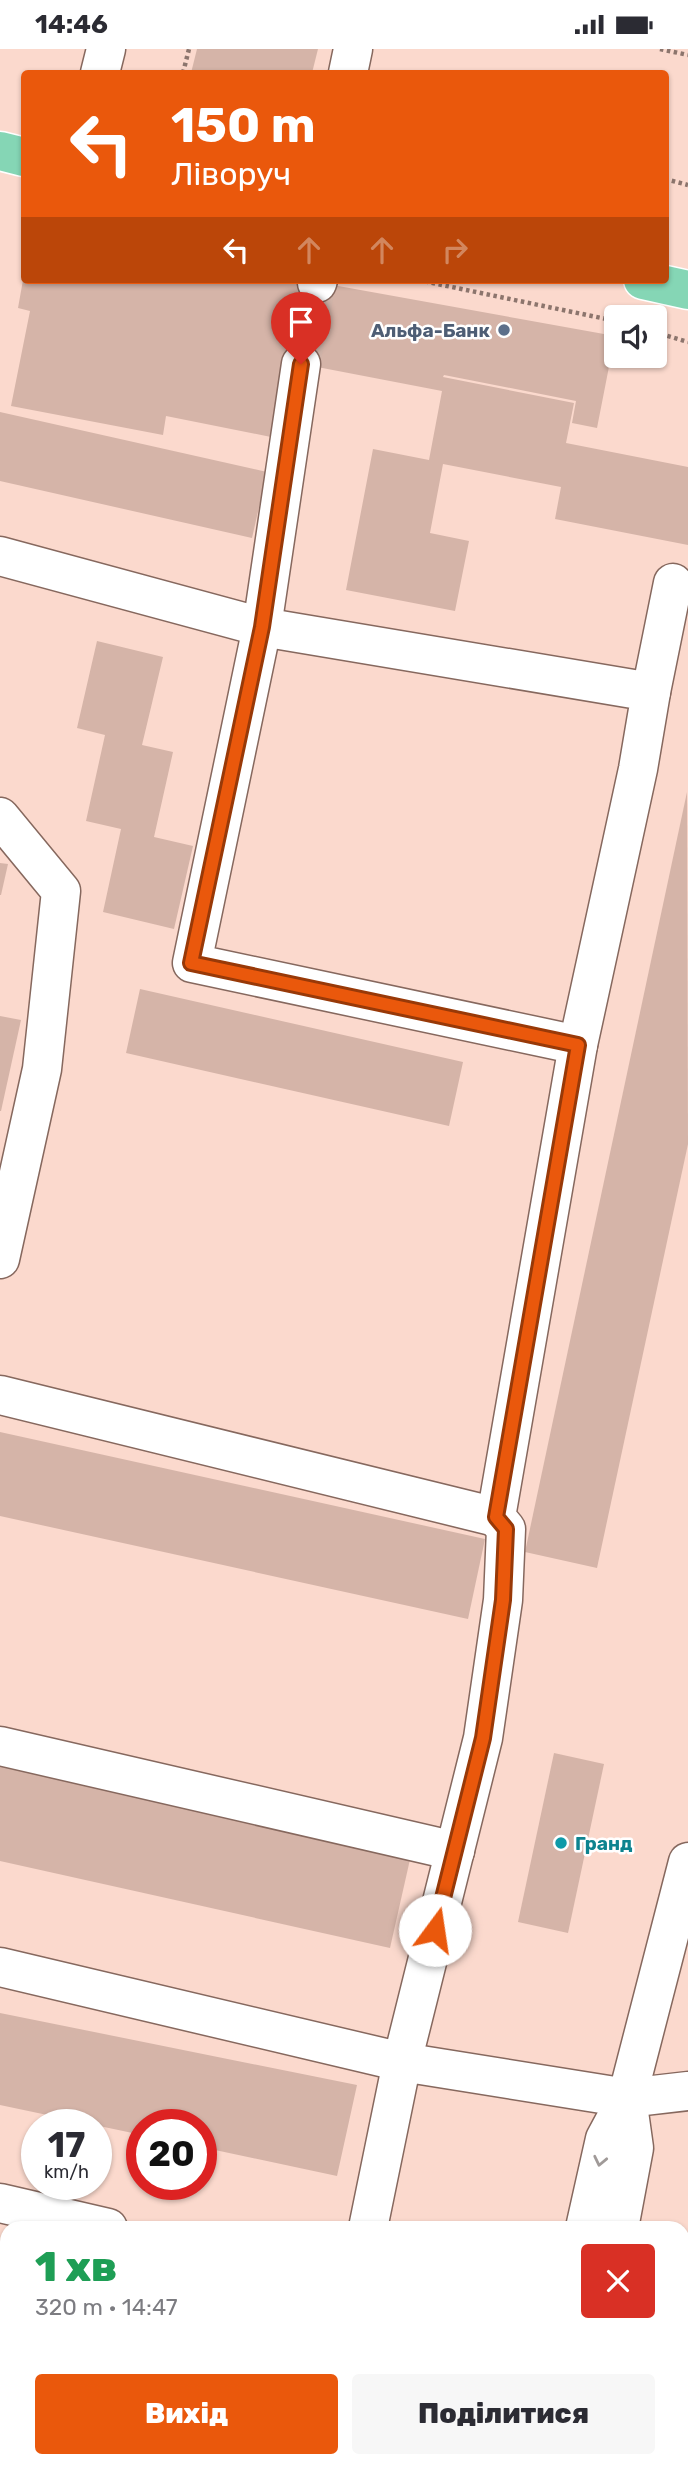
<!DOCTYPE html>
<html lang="uk">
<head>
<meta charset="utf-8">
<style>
	body { margin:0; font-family:Rubik,sans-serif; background:#f7f7f7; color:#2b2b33; height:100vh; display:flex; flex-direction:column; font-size:26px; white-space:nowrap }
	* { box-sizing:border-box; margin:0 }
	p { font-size:23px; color:#7c7c81 }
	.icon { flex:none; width:38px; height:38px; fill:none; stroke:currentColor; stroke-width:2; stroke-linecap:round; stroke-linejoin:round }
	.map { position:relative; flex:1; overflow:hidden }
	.panel { position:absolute; left:0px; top:2172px; width:690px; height:247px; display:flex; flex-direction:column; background:#fff; border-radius:21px 21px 0 0; box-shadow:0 2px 5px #0004 }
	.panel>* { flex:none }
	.banner { position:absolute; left:21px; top:21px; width:648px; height:214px; border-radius:7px; box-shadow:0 2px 5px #0004; background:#ea580c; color:#fff; overflow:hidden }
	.controls { position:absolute; left:604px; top:256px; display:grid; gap:14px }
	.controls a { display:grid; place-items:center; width:63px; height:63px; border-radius:7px; background:#fff; box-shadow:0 2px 5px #0004; font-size:35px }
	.speed { position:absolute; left:21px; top:2060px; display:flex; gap:14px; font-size:35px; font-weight:700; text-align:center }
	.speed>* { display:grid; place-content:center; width:91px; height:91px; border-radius:50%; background:#fff; box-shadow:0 2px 5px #0004; line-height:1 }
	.speed small { font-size:18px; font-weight:400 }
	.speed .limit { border:10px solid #d22; background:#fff; color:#111 }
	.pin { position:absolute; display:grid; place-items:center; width:60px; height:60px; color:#fff; margin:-72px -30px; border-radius:50% 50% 50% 0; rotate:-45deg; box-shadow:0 0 7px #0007 }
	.pin .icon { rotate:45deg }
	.me { position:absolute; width:77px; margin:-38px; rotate:14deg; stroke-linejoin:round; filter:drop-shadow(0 0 5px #0008) }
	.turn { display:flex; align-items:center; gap:24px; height:147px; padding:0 35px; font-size:32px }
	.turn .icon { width:91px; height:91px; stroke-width:2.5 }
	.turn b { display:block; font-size:49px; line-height:60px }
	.lanes { display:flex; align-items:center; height:66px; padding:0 35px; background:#0003; justify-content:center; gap:35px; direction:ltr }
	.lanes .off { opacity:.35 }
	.round { display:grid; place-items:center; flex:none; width:74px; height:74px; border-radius:7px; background:#f7f7f7 }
	.summary { display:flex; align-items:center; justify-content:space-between; height:119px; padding:0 35px }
	h1 { font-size:42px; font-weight:800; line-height:52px; color:#1e9e55 }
	.button { display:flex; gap:14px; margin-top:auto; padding:14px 35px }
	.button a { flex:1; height:80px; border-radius:7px; background:#ea580c; color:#fff; font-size:28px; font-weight:800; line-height:80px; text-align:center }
	.button a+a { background:#f7f7f7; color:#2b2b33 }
	.status { display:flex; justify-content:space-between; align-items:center; height:49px; padding:0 35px; background:#fff; direction:ltr }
	.status svg { height:19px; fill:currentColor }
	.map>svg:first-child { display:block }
	.building { fill:#d5b4a8 }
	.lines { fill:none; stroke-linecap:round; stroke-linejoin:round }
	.minor-tunnel { stroke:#d1b4a9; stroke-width:38; stroke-dasharray:38 19; stroke-linecap:butt }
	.minor-casing { stroke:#86685e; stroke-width:41 }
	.major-casing { stroke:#fff; stroke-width:41 }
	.path { stroke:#8c756d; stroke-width:4.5; stroke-dasharray:3.5 3.5; stroke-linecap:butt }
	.minor { stroke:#fff; stroke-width:38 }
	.major { stroke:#85d6b5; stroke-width:38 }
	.oneway { stroke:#a09a98 }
	.route-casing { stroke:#983908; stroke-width:18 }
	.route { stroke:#ea580c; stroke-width:12 }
	.service-dot { fill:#5c6f8a; stroke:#fff; stroke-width:2.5 }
	.culture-dot { fill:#0f9aa8; stroke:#fff; stroke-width:2.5 }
	.labels { text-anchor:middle; stroke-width:5; stroke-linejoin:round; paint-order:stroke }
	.service-label { font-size:19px; font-weight:bold; fill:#4e5e75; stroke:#fff; text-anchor:end }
	.culture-label { font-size:19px; font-weight:bold; fill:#0d838f; stroke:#fff; text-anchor:start }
</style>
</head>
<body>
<div class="status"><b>14:46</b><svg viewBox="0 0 49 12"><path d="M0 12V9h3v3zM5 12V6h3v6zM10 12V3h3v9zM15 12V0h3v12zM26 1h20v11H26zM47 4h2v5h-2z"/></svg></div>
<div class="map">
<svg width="688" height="2417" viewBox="0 0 688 2417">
	<rect width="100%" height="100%" fill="#fbd9cd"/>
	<g class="building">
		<path d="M197,0H318L312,24H191Z"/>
		<path d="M23,231H305L615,287L597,379L572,374L576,352L444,326L443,328L574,354L566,394L688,418V496L555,470L561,438L443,415L430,484L469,492L455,562L346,541L373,400L429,411L442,342L286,312L271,388L166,367L163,386L11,357L30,262L18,259Z"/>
		<path d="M0,363L267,423L252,489L0,432Z"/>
		<path d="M97,592L163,608L142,696L173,703L154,788L193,797L174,880L103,863L121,780L86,772L105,686L77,679Z"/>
		<path d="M687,743L688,1095L597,1519L525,1503Z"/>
		<path d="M0,814L8,815L1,846H0Z"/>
		<path d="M140,940L463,1013L449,1077L126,1004Z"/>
		<path d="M0,967L21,971L1,1062H0Z"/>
		<path d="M0,1383L485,1490L468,1570L0,1467Z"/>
		<path d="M554,1704L604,1715L568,1884L518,1873Z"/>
		<path d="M0,1714L411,1806L390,1899L0,1812Z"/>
		<path d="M0,1964L357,2036L337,2127L201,2098V2076H142V2086L0,2056Z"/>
		<path d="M0,2221L7,2222V2302L0,2300Z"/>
	</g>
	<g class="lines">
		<path class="minor-tunnel" d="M301,315L317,234"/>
		<defs>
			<g id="minor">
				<path d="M100,24L106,0"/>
				<path d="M348,24L353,0"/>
				<path d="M317,234L318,231"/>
				<path d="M301,315L262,578L192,914L578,996"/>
				<path d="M0,507L262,578L651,643L638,720L578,996L496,1468L506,1480L503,1551L483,1689L402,2013L0,1918"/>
				<path d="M651,643L673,534"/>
				<path d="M0,768L61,842L42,1020L0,1210"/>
				<path d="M0,1346L496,1468"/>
				<path d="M0,1697L455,1802"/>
				<path d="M0,2154L108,2179"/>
				<path d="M368,2179L402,2013L627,2049L688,2042"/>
				<path d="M585,2179L605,2090L627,2049L688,1813"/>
				<path d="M619,2179L634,2099L627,2049"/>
				<path d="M15,2412L39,2417"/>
				<path d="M315,2417L316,2412"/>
				<path d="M533,2417L534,2412"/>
				<path d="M574,2417L575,2412"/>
			</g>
			<g id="major">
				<path d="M0,102L24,108"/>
				<path d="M643,231L688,241"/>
			</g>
		</defs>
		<use href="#minor" class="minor-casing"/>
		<use href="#major" class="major-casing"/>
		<g class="path">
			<path d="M660,0L688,6"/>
			<path d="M183,24L189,0"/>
			<path d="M665,130L688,136"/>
			<path d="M418,231L616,272"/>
			<path d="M654,283L688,293"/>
		</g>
		<use href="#minor" class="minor"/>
		<use href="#major" class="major"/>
	</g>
	<defs><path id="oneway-chevron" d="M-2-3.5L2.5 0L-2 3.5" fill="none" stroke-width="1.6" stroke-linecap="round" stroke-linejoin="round" transform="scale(1.75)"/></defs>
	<use class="oneway" href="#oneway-chevron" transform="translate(600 2112) rotate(102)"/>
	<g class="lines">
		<defs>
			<path id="route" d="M301,315L262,578L191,914L578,996L496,1468L506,1480L503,1551L483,1689L435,1881"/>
		</defs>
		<use href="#route" class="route-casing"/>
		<use href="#route" class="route"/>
	</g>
	<circle class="service-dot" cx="504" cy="281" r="7"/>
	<circle class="culture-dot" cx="561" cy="1794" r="7"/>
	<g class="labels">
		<g class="service-label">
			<text x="490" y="288">Альфа-Банк</text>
		</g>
		<g class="culture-label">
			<text x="575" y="1801">Гранд</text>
		</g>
	</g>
</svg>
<div class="controls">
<a><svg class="icon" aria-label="sound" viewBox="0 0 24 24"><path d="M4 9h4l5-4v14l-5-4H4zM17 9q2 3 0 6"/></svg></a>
</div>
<div class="speed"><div>17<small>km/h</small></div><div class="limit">20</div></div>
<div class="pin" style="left:301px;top:315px;background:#d93025"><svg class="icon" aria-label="arrive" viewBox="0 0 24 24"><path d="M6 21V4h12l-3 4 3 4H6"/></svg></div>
<svg class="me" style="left:435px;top:1881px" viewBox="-20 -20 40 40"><circle r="19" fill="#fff"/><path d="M0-13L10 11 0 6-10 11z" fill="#ea580c"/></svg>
<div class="banner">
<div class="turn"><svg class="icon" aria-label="left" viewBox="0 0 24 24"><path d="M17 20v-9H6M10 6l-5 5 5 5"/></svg><div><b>150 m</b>Ліворуч</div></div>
<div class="lanes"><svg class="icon" aria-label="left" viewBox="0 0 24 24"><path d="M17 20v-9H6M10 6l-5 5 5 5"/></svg><svg class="icon off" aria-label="ahead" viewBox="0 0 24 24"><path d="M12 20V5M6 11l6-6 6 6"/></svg><svg class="icon off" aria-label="ahead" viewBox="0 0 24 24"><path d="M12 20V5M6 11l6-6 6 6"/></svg><svg class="icon off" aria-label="right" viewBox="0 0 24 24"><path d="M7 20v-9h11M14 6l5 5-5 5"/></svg></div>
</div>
<section class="panel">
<div class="summary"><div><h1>1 хв</h1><p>320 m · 14:47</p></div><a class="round" style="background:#d93025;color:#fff"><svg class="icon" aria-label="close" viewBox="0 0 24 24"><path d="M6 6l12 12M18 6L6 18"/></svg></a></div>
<div class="button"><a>Вихід</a><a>Поділитися</a></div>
</section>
</div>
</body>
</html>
